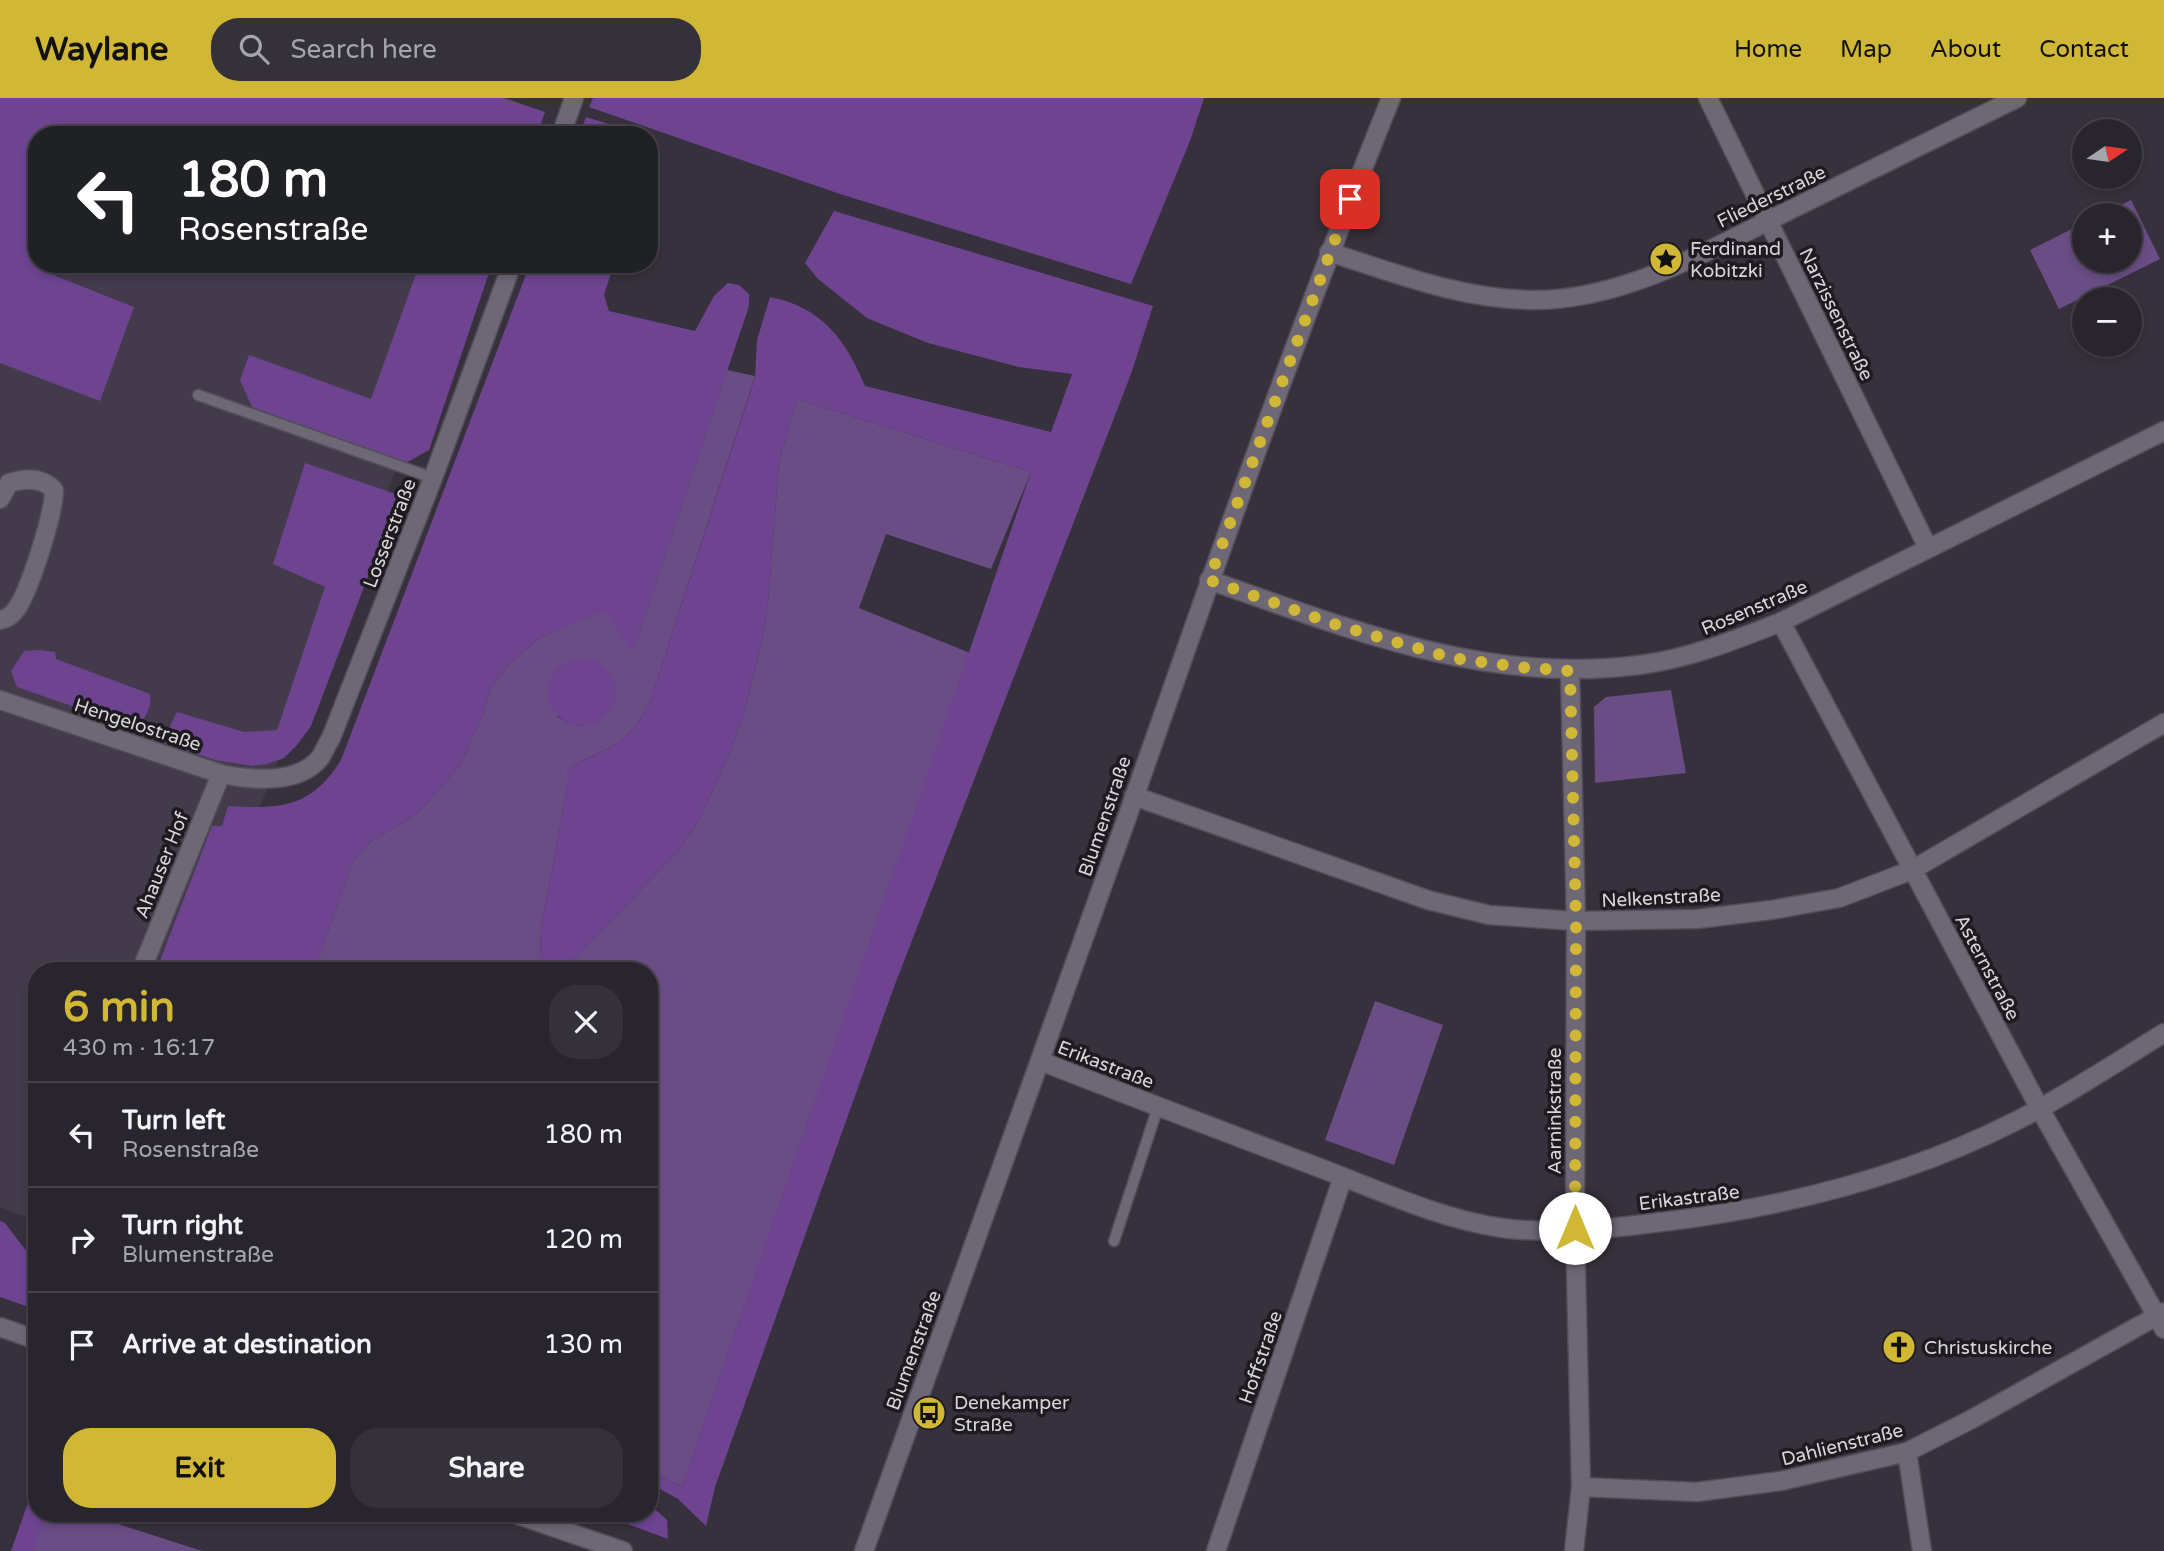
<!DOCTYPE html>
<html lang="en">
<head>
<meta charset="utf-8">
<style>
	body { margin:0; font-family:"Varela Round",sans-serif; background:#35313a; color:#f1f3f6; height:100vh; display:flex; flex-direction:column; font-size:26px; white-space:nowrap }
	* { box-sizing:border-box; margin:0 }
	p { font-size:23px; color:#a5a5aa }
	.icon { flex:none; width:38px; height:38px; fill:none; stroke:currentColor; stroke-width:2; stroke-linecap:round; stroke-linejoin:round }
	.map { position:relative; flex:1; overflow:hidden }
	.side { position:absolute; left:28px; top:864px; width:630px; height:560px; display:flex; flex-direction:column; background:#29252e; border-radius:28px; box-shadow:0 4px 10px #0003,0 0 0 2px #45424a }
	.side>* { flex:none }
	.top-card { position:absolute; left:28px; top:28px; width:630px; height:147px; border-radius:28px; box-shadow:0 4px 10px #0003,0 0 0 2px #45424a; background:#202124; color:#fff; overflow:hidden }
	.needle { width:46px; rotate:77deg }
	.tools { position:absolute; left:2072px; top:21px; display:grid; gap:14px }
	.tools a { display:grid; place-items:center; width:70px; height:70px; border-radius:50%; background:#29252e; box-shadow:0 4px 10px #0003,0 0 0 2px #45424a; font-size:35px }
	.pin { position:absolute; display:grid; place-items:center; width:60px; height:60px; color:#fff; margin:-30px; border-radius:14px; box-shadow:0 4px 10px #0006 }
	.me { position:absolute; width:77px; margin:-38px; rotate:0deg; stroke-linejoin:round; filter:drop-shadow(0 0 5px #0008) }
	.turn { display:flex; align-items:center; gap:24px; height:147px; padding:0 35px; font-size:32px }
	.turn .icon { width:91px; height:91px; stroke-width:2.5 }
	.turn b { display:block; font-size:49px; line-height:60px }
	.round { display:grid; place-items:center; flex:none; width:74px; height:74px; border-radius:28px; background:#35313a }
	.summary { display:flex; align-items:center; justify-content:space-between; height:119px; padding:0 35px }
	h1 { font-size:42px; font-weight:800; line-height:52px; color:#d1b736 }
	.cta { display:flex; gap:14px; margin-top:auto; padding:14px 35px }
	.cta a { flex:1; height:80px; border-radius:28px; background:#d1b736; color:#111; font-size:28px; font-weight:800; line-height:80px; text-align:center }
	.cta a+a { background:#35313a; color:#f1f3f6 }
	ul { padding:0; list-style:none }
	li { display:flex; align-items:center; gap:21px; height:105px; padding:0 35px; border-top:2px solid #45424a }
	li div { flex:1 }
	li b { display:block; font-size:26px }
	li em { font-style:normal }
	header { display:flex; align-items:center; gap:42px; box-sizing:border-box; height:98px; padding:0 35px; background:#d1b736; color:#111 }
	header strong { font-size:33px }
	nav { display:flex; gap:38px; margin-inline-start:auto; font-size:24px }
	.search { width:490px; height:63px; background:#35313a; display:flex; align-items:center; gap:18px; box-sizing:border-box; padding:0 24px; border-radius:28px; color:#a5a5aa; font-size:26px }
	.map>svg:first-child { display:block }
	.built { fill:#433b4c }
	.green { fill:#6a4d85; fill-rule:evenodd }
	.forest { fill:#6e4491 }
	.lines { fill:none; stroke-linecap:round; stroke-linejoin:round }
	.service-casing { stroke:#524e58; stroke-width:13 }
	.minor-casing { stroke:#524e58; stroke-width:21 }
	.tertiary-casing { stroke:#524e58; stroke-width:21 }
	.service { stroke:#6e6775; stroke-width:10 }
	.minor { stroke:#6e6775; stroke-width:18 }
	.tertiary { stroke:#6e6775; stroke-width:18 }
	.route { stroke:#d1b736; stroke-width:12; stroke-dasharray:0 21.6 }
	.labels { text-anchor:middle; stroke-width:7; stroke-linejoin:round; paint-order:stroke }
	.street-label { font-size:19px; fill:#d8d5dc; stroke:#1d1a20 }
	.poi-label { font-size:19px; fill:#d8d5dc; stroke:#1d1a20; text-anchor:start }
</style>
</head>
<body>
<header>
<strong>Waylane</strong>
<div class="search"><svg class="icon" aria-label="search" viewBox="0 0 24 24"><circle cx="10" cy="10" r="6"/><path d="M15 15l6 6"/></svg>Search here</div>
<nav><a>Home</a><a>Map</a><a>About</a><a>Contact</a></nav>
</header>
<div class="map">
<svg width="2164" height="1453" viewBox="0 0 2164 1453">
	<rect width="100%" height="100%" fill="#37313d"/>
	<path class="built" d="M0,0H486L533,37H37V166H480L193,873H37V1123L0,1109Z"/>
	<g class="green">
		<path d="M2131,102L2160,161L2059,211L2030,152L2084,125V163H2130V117H2100Z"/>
		<path d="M727,272L755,278L651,601C641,622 629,641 607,651C593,658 580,663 567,672V692L541,830L540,859L554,869L562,867L577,858L681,750L699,722L729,657L743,618L762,544L768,506L779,364L797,301L1031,374L991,471L886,436L859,510L970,555L682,1389L649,1372V873H314L352,765L370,744L418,715L460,667L482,619L491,589L510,565L541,539L604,512L633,553ZM605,570C633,607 590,646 557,618Z"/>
		<path d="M1671,592L1686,675L1595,685L1594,609L1606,599Z"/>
		<path d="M1375,903L1443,927L1394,1067L1325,1042Z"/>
		<path d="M37,1416H87L202,1453H18Z"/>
	</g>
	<g class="forest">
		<path d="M0,0H504L545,14L537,37H37V166H44L43,173L134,209L100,303L0,265Z"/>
		<path d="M593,0H1204L1190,43L1131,186L840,96L589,9Z"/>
		<path d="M586,19L645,37H579Z"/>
		<path d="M834,113L1153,208L1131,276L894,889L715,1389L706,1428L678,1401L649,1385V1372L682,1389L1031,374L797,301L779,364L768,506L762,544L743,618L729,657L699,722L681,750L577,858L562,867L554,869L540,859L541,830L567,692V672C580,663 594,658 607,651C629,641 641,622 651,601L755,279L757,242L770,199C822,209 846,242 865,288L1051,334L1072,276L1019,269L928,245L867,220L818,181L805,165Z"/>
		<path d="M390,166H492L429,352L406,365L252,309L240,282L249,257L371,301L416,176Z"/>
		<path d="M530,166H614L604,197L609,213L695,233L714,198L728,185L739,187L749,196V208L633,554L604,513L541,539L510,565L491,589L482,619L460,667L418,715L370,744L352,765L314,873H156L212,728H222L228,708C281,711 311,710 341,662Z"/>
		<path d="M305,365L399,397L311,628L297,647L284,660L267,666L253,668L215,662L162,644L177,614L244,634L277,632L325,489L273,466Z"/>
		<path d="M39,552L55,554L56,561L150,596C153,608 144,620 138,631L17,589L11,573L24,553Z"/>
		<circle cx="582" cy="594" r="34"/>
		<path d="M0,1123L5,1125L37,1167V1212L0,1199Z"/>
		<path d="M37,1397V1416H46L33,1453H11L30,1399Z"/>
		<path d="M649,1410L657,1413L667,1422L668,1441L601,1416H649Z"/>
	</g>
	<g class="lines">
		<defs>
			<g id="service">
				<path d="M198,297L433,380"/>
				<path d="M1114,1143L1158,1009"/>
			</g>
			<g id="minor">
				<path d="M1708,0L1928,450"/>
				<path d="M561,37L574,0"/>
				<path d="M1329,154C1397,176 1463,202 1535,202C1627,202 1718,147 1798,108C1871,72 1944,36 2017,0"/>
				<path d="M0,401L9,385C25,380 42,379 54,392C54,415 29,497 14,514C10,519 6,521 0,522"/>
				<path d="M1209,482C1349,531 1487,587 1639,567C1688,561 1735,542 1781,524L2164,333"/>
				<path d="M1781,524L2040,1011L2164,1231"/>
				<path d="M1570,573L1576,823L1575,1131L1581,1389L1574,1453"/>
				<path d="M0,602L221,676C250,682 298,687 320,660C324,654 327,646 331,640L433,380L512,166"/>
				<path d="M1134,698L1428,802L1489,817L1576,823L1697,821L1771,812L1839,800L1912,772L2164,625"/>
				<path d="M141,873L221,676"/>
				<path d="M1040,963C1133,999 1227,1035 1320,1070C1378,1092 1440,1121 1502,1130C1555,1137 1617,1130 1670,1123C1789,1108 1907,1078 2014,1024C2066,998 2115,965 2164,935"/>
				<path d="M1907,1354L1922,1453"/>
				<path d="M1581,1389L1697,1394L1781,1383L1907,1354L1972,1321L2164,1214"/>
				<path d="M864,1453C952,1201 1045,951 1134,700C1216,465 1298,231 1391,0"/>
				<path d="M1216,1453L1343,1079"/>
			</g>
			<g id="tertiary">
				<path d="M0,1229L37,1242"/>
				<path d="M515,1416L623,1453"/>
			</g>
		</defs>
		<use href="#service" class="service-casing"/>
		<use href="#minor" class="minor-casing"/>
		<use href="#tertiary" class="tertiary-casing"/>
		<use href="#service" class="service"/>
		<use href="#minor" class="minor"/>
		<use href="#tertiary" class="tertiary"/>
	</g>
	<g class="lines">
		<path class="route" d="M1350,101L1209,482L1340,528L1452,560L1519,569L1570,573L1576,823L1575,1130"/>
	</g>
	<defs>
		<symbol id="sight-disc" viewBox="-11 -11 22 22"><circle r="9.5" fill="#d1b736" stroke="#1d1a20"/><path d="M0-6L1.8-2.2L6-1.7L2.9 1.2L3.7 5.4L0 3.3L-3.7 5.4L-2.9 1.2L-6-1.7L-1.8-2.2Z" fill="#111"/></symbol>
		<symbol id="church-disc" viewBox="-11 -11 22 22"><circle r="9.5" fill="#d1b736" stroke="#1d1a20"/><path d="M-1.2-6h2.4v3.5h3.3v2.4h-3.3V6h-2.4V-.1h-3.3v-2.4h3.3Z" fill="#111"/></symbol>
		<symbol id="bus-disc" viewBox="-11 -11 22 22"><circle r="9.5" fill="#d1b736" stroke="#1d1a20"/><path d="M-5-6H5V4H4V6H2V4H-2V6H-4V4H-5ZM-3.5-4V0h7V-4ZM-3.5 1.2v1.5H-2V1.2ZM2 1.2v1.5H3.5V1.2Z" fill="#111"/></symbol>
	</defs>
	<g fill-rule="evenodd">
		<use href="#sight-disc" x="1647" y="142" width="38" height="38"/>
		<use href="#church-disc" x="1880" y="1230" width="38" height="38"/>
		<use href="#bus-disc" x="910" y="1296" width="38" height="38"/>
	</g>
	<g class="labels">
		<g class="street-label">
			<text transform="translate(1771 98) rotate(-26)" y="7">Fliederstraße</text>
			<text transform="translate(1837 216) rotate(64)" y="7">Narzissenstraße</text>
			<text transform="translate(389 435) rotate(-69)" y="7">Losserstraße</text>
			<text transform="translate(1754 509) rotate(-23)" y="7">Rosenstraße</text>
			<text transform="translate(138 626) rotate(18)" y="7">Hengelostraße</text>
			<text transform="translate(1104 718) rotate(-71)" y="7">Blumenstraße</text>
			<text transform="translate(161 767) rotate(-68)" y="7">Ahauser Hof</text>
			<text transform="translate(1661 799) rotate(-3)" y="7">Nelkenstraße</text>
			<text transform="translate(1988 869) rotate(62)" y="7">Asternstraße</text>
			<text transform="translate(1106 966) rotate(21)" y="7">Erikastraße</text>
			<text transform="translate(1554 1013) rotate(-90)" y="7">Aarninkstraße</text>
			<text transform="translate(1689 1099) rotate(-7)" y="7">Erikastraße</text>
			<text transform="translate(913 1252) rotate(-70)" y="7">Blumenstraße</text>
			<text transform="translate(1260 1259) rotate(-71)" y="7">Hoffstraße</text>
			<text transform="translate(1842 1346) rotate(-14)" y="7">Dahlienstraße</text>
		</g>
		<g class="poi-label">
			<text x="1690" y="157">Ferdinand<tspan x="1690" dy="22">Kobitzki</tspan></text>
			<text x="1924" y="1256">Christuskirche</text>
			<text x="954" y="1311">Denekamper<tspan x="954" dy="22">Straße</tspan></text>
		</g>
	</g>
</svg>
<div class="tools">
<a><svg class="needle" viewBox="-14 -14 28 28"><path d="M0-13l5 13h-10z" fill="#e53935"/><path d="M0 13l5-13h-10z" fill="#a5a5aa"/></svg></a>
<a>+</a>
<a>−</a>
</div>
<div class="pin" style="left:1350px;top:101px;background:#d93025"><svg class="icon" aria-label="arrive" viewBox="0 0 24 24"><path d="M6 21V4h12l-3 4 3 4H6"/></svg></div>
<svg class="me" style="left:1575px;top:1130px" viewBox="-20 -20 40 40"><circle r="19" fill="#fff"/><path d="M0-13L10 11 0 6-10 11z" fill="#d1b736"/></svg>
<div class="top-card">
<div class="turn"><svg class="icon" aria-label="left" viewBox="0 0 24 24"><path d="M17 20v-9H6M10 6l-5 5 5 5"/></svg><div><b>180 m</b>Rosenstraße</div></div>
</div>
<section class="side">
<div class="summary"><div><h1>6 min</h1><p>430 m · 16:17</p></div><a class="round"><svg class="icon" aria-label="close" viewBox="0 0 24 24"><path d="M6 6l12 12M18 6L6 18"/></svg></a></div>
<ul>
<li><svg class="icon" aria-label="left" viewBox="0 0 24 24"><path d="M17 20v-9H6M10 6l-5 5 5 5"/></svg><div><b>Turn left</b><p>Rosenstraße</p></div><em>180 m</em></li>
<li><svg class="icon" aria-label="right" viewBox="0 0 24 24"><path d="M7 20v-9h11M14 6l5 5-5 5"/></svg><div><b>Turn right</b><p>Blumenstraße</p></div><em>120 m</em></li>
<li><svg class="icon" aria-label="arrive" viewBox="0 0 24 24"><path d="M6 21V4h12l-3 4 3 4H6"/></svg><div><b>Arrive at destination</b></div><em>130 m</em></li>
</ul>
<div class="cta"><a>Exit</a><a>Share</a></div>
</section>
</div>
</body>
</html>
